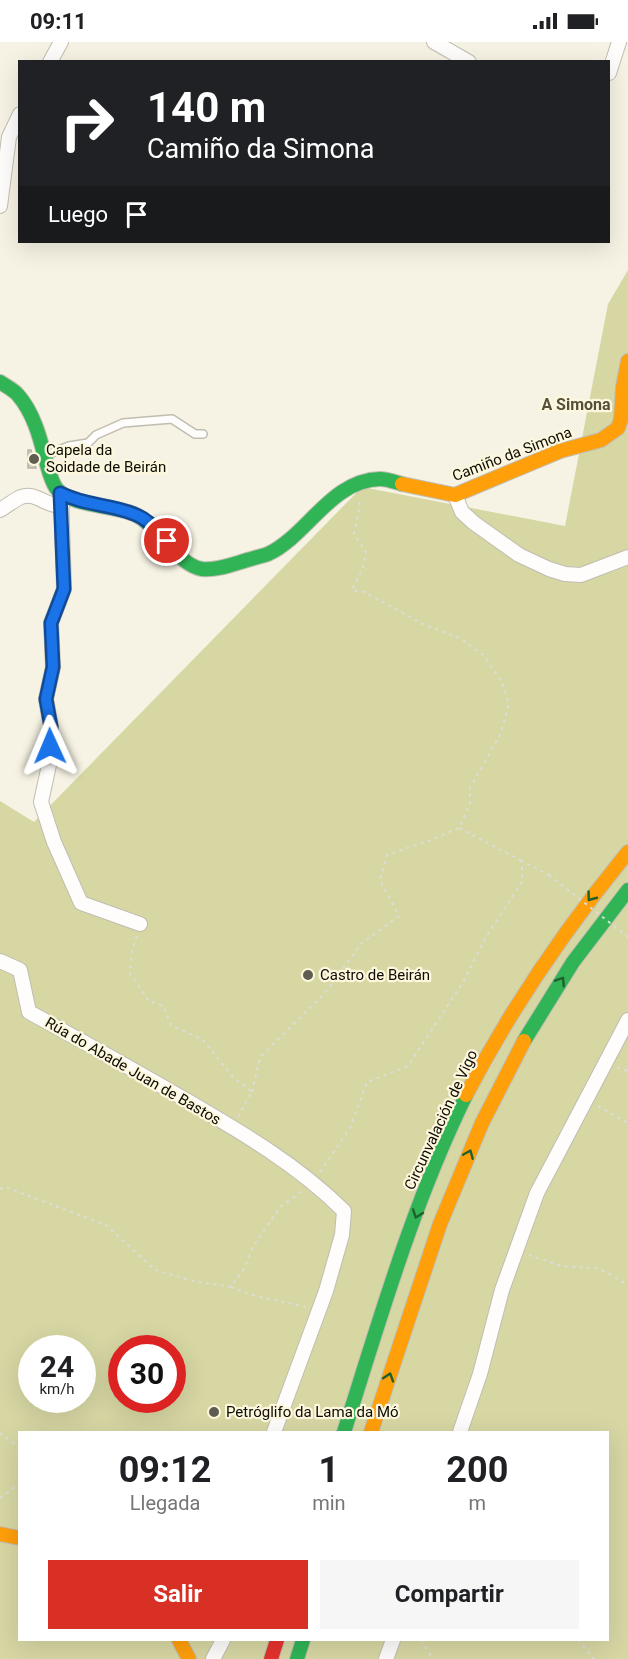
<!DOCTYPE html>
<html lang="es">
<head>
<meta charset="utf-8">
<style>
	body { margin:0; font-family:Roboto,sans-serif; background:#f6f6f6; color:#202124; height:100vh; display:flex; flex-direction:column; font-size:22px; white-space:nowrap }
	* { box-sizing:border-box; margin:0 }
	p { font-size:20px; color:#757577 }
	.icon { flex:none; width:33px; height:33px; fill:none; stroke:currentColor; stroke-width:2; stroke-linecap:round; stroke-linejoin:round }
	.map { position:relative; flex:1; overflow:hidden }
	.panel { position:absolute; left:18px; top:1389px; width:591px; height:210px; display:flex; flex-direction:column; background:#fff; border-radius:0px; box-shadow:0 6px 24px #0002 }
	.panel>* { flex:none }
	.banner { position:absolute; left:18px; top:18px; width:592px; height:183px; border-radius:0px; box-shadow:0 6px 24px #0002; background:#202124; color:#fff; overflow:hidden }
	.speed { position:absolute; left:18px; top:1293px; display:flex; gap:12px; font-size:30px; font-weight:700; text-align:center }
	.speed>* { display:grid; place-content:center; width:78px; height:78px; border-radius:50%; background:#fff; box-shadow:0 6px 24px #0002; line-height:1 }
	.speed small { font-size:15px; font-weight:400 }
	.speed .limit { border:9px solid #d22; background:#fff; color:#111 }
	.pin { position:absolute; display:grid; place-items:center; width:51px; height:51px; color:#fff; margin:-26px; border:3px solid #fff; border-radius:50%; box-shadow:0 2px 6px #0007 }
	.me { position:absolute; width:66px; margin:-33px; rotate:359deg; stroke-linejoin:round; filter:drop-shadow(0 0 4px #0008) }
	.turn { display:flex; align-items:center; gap:21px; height:126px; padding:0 30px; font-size:27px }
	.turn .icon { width:78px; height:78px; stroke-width:2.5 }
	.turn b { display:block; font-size:42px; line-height:51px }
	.then { display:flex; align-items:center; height:57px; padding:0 30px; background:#0003; gap:12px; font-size:22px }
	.eta { display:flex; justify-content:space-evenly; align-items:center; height:102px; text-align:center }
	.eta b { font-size:36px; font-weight:700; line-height:42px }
	.cta { display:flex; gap:12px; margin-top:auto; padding:12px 30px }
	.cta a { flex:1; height:69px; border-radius:0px; background:#d93025; color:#fff; font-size:24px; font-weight:700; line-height:69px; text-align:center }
	.cta a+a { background:#f6f6f6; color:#202124 }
	.status { display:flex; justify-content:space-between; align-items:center; height:42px; padding:0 30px; background:#fff; direction:ltr }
	.status svg { height:16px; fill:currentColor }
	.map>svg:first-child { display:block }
	.forest { fill:#d7d7a4; fill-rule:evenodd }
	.building { fill:#d3c9b4; stroke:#b8b4a9; stroke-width:1.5 }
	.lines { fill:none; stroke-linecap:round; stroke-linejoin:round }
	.lane-casing { stroke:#c0bdb1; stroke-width:10 }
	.street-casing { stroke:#c0bdb1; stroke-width:16 }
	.fast-casing { stroke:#c0bdb1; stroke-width:16 }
	.slow-casing { stroke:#c0bdb1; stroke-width:16 }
	.jam-casing { stroke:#c0bdb1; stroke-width:16 }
	.path { stroke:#dddcd7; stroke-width:2; stroke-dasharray:3 4.5; stroke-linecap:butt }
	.lane { stroke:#fefdfb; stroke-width:7 }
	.street { stroke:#fefdfb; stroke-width:14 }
	.fast { stroke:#30b455; stroke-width:14 }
	.slow { stroke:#ff9f0a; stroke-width:14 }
	.jam { stroke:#e5322d; stroke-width:14 }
	.path-bridge { stroke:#dddcd7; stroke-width:2; stroke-dasharray:3 4.5; stroke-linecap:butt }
	.oneway { stroke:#1f602c }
	.route-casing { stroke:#114b97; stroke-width:15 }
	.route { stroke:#1a73e8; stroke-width:10 }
	.poi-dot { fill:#5f5d52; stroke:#fdf8dd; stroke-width:2 }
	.labels { text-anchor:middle; stroke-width:4.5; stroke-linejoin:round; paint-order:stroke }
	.poi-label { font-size:15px; fill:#0e0c04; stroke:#fdf8dd; text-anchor:start }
	.street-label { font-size:15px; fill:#0e0c04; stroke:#fdf8dd }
	.neighbourhood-label { font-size:16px; font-weight:bold; fill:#544f39; stroke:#fdf8dd }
</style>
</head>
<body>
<div class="status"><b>09:11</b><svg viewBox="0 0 49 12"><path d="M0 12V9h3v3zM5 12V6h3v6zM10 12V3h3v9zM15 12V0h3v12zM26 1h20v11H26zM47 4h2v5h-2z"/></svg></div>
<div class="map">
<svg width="628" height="1617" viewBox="0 0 628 1617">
	<rect width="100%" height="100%" fill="#f6f3e4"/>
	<path class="forest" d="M628,228V1617H0V759L34,780L362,445L565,484L608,262ZM32,1306H82V1358H32ZM122,1306H172V1358H122ZM20,1390H608V1598H20Z"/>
	<path class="building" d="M28,408H31L36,426H28Z"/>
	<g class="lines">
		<defs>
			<path id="lane" d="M47,413L69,404L88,401L96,393L123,381L172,377L195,392H203"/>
			<g id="street">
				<path d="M434,0L469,20"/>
				<path d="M50,20L61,0"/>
				<path d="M609,31L619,0"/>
				<path d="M0,164L9,95L20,72"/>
				<path d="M61,451L64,547L51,581L53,625L46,657L51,685L49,723L41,760L54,800L81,861L140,882"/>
				<path d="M455,453L462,470L474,481L519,513L549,527L565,532L581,533L628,515"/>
				<path d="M0,468C7,464 14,458 21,455C36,449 47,466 62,463"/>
				<path d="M0,919L20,928L29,970C82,999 134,1028 186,1058C241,1090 298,1123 344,1169L342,1193L326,1249L274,1390"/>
				<path d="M460,1390L480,1332L502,1248L537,1151L628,978"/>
				<path d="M213,1617L223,1598"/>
				<path d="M386,1617L393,1598"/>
			</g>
			<g id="fast">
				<path d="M0,340C6,344 14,348 18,353C33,370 40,395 45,416C48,425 50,437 56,446C70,465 117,463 136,473C159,484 177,523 202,527C217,529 236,521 251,517C256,515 263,514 268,512C308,493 331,438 380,437C387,437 395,440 402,442"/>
				<path d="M524,999L573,920L628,848"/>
				<path d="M344,1390C380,1277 413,1161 466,1053"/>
				<path d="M297,1617L303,1598"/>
			</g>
			<g id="slow">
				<path d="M402,442L455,453L560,409L601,398L618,386L621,377L623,345L628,319"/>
				<path d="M466,1053C511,966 566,886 628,810"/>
				<path d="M371,1390L440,1182L482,1081L524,999"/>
				<path d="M0,1492L20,1496"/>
				<path d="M179,1598L189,1617"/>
			</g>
			<path id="jam" d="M271,1617L277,1598"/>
		</defs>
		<use href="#lane" class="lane-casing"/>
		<use href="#street" class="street-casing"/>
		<use href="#fast" class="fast-casing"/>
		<use href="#slow" class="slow-casing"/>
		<use href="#jam" class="jam-casing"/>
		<g class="path">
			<path d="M459,786L522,819"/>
			<path d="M137,894L132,909L130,932L149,959L163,964L171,983L203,998L233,1035L252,1050L238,1075"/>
			<path d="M617,1026L628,1029"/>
			<path d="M252,1050L260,1015L325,951L361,902L399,874L380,838L387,813L428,799L459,786L470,762V746L501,691L509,662L502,640L483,613L462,597L423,582L364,550L352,548L363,525L366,510L354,492L360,463L358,459"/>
			<path d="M598,1064L628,1081"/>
			<path d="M320,1130L350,1086L367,1040L408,1024L463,940L487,893L522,840V819L549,833"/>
			<path d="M0,1147L5,1145L106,1183L155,1228L194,1239L231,1245L244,1227L253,1205L280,1165L302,1149"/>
			<path d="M529,1213L561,1224L595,1226L606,1230L628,1243"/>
			<path d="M231,1245L252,1253L306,1265"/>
			<path d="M0,1391L20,1406"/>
			<path d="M0,1456L20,1441"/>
			<path d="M421,1598L433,1617"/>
			<path d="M578,1598L594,1617"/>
		</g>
		<use href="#lane" class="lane"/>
		<use href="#street" class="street"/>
		<use href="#fast" class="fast"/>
		<use href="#slow" class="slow"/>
		<use href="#jam" class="jam"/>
		<path class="path-bridge" d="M549,833L628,895"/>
	</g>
	<defs><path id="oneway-chevron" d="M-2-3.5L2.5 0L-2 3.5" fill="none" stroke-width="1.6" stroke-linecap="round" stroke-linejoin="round" transform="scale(1.5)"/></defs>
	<g class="oneway">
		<use href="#oneway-chevron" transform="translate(591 855) rotate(127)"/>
		<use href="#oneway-chevron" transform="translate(561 939) rotate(-57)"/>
		<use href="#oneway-chevron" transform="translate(469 1112) rotate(-67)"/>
		<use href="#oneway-chevron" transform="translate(417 1172) rotate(110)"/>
		<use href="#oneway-chevron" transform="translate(389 1335) rotate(-72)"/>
	</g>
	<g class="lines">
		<defs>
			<path id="route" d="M50,704L51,685L46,657L53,625L51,581L64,547L60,451C86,464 110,462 134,472C148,477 157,488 167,499"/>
		</defs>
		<use href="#route" class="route-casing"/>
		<use href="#route" class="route"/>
	</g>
	<g class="poi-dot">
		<circle cx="34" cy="417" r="6"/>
		<circle cx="308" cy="933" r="6"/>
		<circle cx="214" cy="1370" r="6"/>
	</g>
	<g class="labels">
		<g class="poi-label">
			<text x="46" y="413">Capela da<tspan x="46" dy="17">Soidade de Beirán</tspan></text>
			<text x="320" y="938">Castro de Beirán</text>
			<text x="226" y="1375">Petróglifo da Lama da Mó</text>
		</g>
		<g class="street-label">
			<text transform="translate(512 412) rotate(-21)" y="5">Camiño da Simona</text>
			<text transform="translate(133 1029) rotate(30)" y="5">Rúa do Abade Juan de Bastos</text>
			<text transform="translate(441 1078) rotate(-65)" y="5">Circunvalación de Vigo</text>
		</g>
		<g class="neighbourhood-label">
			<text x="576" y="368">A Simona</text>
		</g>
	</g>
</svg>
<div class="speed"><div>24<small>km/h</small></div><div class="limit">30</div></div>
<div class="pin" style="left:167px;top:499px;background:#d93025"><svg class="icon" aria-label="arrive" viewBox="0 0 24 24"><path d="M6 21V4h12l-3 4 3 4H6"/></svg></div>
<svg class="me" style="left:50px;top:704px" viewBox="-20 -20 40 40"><path d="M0-17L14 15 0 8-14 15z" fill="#1a73e8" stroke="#fff" stroke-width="4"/></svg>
<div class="banner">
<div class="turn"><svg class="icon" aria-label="right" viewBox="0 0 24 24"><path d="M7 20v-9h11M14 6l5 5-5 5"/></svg><div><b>140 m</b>Camiño da Simona</div></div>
<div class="then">Luego<svg class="icon" aria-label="arrive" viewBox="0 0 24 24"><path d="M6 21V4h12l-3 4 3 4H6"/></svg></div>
</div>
<section class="panel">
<div class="eta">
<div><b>09:12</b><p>Llegada</p></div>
<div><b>1</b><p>min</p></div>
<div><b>200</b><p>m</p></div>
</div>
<div class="cta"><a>Salir</a><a>Compartir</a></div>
</section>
</div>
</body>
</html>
